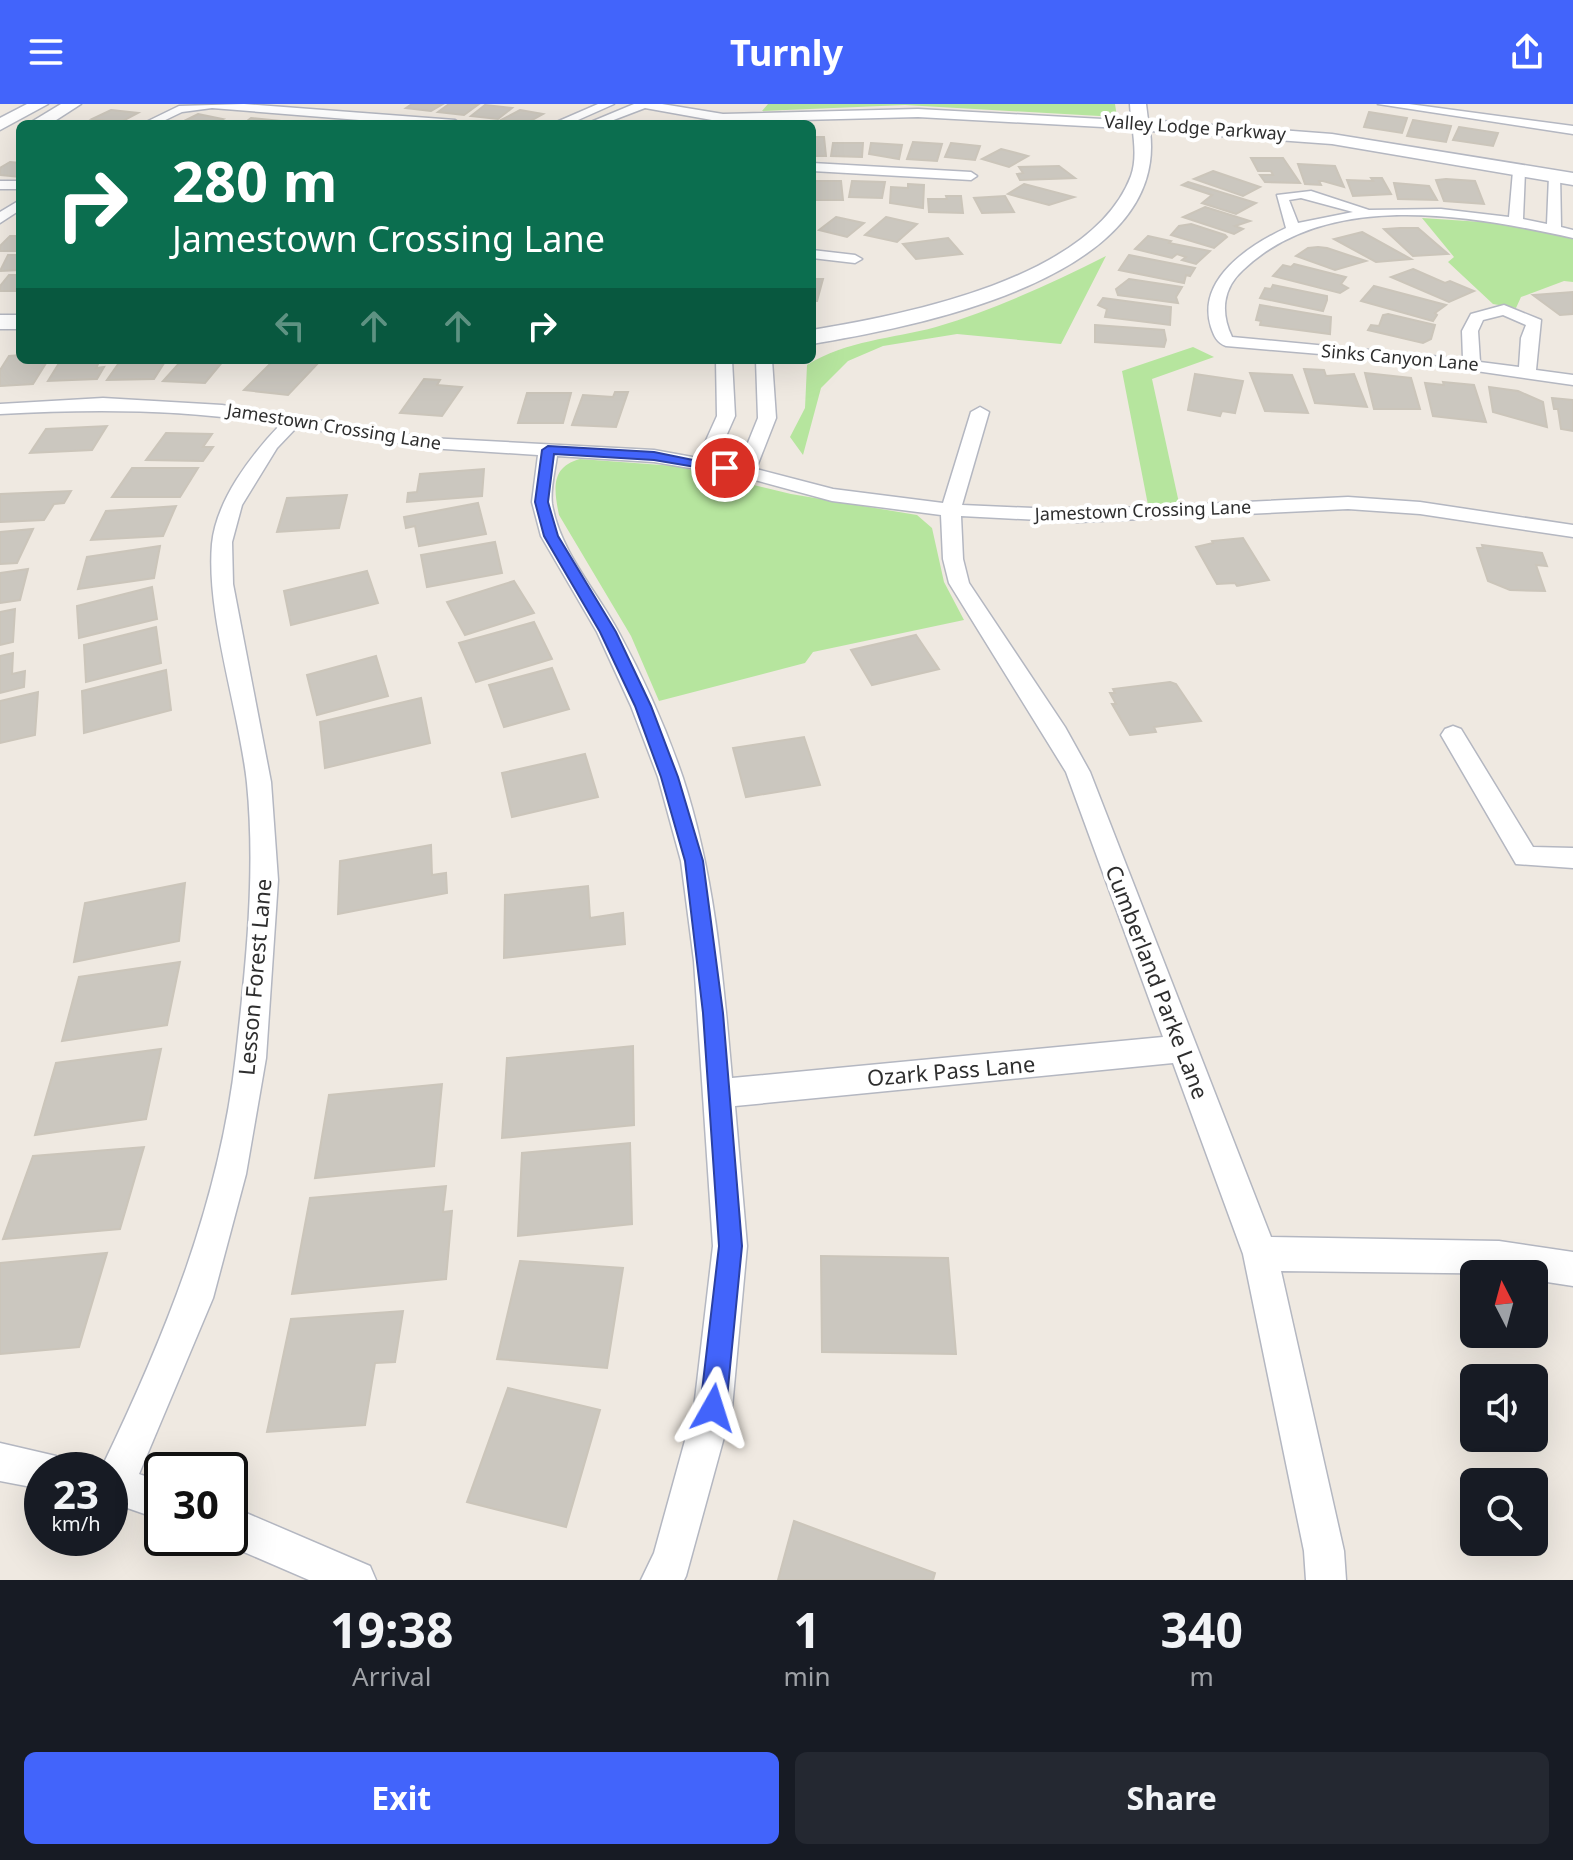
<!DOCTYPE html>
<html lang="en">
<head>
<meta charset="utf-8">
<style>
	body { margin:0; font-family:"Noto Sans",sans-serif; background:#242831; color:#f1f3f6; height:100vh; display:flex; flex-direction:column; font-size:30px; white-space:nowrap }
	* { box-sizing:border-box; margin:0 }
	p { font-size:26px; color:#9ea1a6 }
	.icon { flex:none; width:44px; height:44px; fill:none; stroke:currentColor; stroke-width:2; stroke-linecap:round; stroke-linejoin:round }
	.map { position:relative; height:1476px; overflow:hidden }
	.panel { display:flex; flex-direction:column; background:#171b24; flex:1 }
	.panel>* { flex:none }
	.top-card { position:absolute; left:16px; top:16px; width:800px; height:244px; border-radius:12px; box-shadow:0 8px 32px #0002; background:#0b6e4f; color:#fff; overflow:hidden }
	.needle { width:52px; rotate:354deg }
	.buttons { position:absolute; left:1460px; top:1156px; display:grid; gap:16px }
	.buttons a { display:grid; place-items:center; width:88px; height:88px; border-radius:12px; background:#171b24; box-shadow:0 8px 32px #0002; font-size:40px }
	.speed { position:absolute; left:24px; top:1348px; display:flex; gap:16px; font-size:40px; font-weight:700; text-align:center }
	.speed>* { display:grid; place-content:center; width:104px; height:104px; border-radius:50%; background:#171b24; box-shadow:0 8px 32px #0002; line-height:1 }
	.speed small { font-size:20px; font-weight:400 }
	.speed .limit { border:4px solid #111; border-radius:12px; background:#fff; color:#111 }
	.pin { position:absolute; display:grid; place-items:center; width:68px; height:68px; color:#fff; margin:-34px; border:4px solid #fff; border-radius:50%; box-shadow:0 2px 8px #0007 }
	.me { position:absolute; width:88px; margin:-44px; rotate:6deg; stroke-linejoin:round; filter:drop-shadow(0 0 6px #0008) }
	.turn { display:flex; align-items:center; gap:28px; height:168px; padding:0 24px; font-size:36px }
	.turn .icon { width:104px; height:104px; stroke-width:2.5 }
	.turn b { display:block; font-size:56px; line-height:68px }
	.lanes { display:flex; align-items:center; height:76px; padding:0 24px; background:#0003; justify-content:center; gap:40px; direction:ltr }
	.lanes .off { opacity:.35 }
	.eta { display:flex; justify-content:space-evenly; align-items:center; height:136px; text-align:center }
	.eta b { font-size:48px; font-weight:700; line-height:56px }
	.button { display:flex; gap:16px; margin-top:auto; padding:16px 24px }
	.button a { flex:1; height:92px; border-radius:12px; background:#4264fb; color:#fff; font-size:32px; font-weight:700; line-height:92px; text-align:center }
	.button a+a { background:#242831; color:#f1f3f6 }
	header { display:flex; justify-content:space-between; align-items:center; height:104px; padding:0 24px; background:#4264fb; color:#fff; font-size:36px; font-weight:700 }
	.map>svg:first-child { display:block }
	.green { fill:#b6e59e }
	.building { fill:#cbc7bf; stroke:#cbc5ba; stroke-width:2 }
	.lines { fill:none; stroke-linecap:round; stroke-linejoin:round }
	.street-casing { stroke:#b4b7c1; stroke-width:3 }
	.secondary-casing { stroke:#b4b7c1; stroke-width:3 }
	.street { fill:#fff; fill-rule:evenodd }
	.secondary { fill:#fff; fill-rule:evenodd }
	.route { fill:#4264fb; stroke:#2b41a3; stroke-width:2 }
	.labels { text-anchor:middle; stroke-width:8; stroke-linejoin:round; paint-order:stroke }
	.far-street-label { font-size:18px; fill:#2e2e2e; stroke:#fff }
	.street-label { font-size:22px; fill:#2e2e2e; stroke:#fff }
</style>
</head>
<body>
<header><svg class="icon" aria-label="menu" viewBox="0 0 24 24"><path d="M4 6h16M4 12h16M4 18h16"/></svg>Turnly<svg class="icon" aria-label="share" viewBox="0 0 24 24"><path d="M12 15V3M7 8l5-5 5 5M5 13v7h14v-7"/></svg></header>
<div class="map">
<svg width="1573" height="1476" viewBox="0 0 1573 1476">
	<rect width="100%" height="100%" fill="#efe9e1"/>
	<g class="green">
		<path d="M768,0H1115L1117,13L905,1L762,7Z"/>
		<path d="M1422,114L1497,119L1573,134V178L1564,177L1521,193L1516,204L1493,200L1448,158L1454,153Z"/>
		<path d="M1106,152L1061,240L957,230L883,242L848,257L821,284L803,351L790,333L805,304L807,261C847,236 892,235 936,223C996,205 1050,180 1106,152Z"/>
		<path d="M1193,243L1214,253L1152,275L1179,399L1148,401L1122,267Z"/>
		<path d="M580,355L675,362L791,390L917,411L932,424L944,478L964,516L813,548L805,559L659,597L631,532L559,411C554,386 550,363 580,355Z"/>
	</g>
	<g class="building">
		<path d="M412,0H443L431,7L406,4Z"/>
		<path d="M449,0H479L464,11L438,8Z"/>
		<path d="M485,1L512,4L498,15L471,12Z"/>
		<path d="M111,6L138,9L119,19L92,15Z"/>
		<path d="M520,6L543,10L525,20L501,16Z"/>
		<path d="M1369,8L1407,14L1402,29L1364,23Z"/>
		<path d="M198,10L223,15L212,20H178Z"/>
		<path d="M251,14L281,17L276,20H243Z"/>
		<path d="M1413,16L1451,22L1446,38L1407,32Z"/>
		<path d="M1459,23L1498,29L1493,42L1453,36Z"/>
		<path d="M812,33H824L826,52H812Z"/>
		<path d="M913,38L942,40L937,57L907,55Z"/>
		<path d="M833,39H863L862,53L831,52Z"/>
		<path d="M871,39L902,41L899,55L869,50Z"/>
		<path d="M951,39L980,42L975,56L945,53Z"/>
		<path d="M1001,45L1028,52L1009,63L982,55Z"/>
		<path d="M1251,54H1283L1300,79L1265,78L1260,71H1273L1271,67H1258Z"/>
		<path d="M10,58L20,59V73L0,71V64Z"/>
		<path d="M1298,60L1335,62L1344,83L1323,77H1319L1321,81L1305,80Z"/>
		<path d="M1059,62L1075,74L1020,76L1017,70L1023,69L1019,63Z"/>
		<path d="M1213,67L1260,83L1243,92L1194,75Z"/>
		<path d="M1371,74H1382L1391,90L1353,92L1347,76L1373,77Z"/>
		<path d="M1446,75L1475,77L1484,100L1444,97L1436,76Z"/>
		<path d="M812,77H841L843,96H812Z"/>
		<path d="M852,77L885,78L882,94L849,93Z"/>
		<path d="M1188,78L1256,99L1236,110L1202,99L1212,91L1182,81Z"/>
		<path d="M1394,79L1429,82L1437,96L1398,95Z"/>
		<path d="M908,80L924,81L923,104L890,99L891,83L908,84Z"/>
		<path d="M1024,80L1074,93L1049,101L1008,90Z"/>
		<path d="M946,92H961L963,109L929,108L928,95H947Z"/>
		<path d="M1005,92L1014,108L982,109L974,94Z"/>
		<path d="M1205,103L1250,117L1235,122L1243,125L1234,130L1183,113Z"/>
		<path d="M836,113L864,119L847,133L819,126Z"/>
		<path d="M886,113L917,120L897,138L865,131Z"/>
		<path d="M1191,120L1225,131L1227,133L1214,144L1171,131L1179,122Z"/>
		<path d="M1400,124H1418L1448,150L1413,152L1384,125Z"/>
		<path d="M1362,128L1411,155L1376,158L1334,135Z"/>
		<path d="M10,132H20V147H0V142Z"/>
		<path d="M1148,132L1171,137L1169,139L1210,147L1196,160L1182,156L1186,153L1177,150L1172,154L1135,145Z"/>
		<path d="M948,134L962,150L916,155L903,140Z"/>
		<path d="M1318,143L1327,144L1366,157L1335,166L1296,152L1308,144Z"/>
		<path d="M8,151H20V166L0,167Z"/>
		<path d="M1129,151L1195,164L1190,172L1186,171L1184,179L1119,166Z"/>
		<path d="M1294,160L1346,173L1341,180L1348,184L1340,189L1273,172L1283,161L1291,163Z"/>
		<path d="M1413,165L1445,179L1450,177L1474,187L1449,198L1391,173Z"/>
		<path d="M9,171H20V187H0V182Z"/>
		<path d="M812,175H823L817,197H812Z"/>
		<path d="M1129,175L1182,183L1176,193L1178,199L1118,191L1116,185Z"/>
		<path d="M1273,181L1327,192V196L1323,207L1260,194L1265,184L1271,185Z"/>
		<path d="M1374,182L1446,201L1435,209L1437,211L1433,217L1361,197Z"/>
		<path d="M1573,188V210L1560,211L1533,191Z"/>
		<path d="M1103,194L1171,203L1170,221L1105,213L1107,205L1098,201Z"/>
		<path d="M1260,201L1331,213L1330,230L1260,221L1261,217L1256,216Z"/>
		<path d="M1388,210L1435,221L1431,235L1423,239L1368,226L1371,221L1379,222L1383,211Z"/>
		<path d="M1095,221L1164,226L1166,236L1164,243L1095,238Z"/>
		<path d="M20,251V256H48L33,280L0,282V266L9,252Z"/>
		<path d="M61,256H100L96,264L104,263L97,275L48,277Z"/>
		<path d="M121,256H166L154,275L107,276Z"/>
		<path d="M182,256H224L205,279L163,277Z"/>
		<path d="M274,256H321L288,291L244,286Z"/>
		<path d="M1304,265L1324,266L1326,272L1354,270L1367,303L1315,299Z"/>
		<path d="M1250,269L1292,271L1308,309L1265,307Z"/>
		<path d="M1365,269L1411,274L1420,305H1374Z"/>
		<path d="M1195,270L1243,277L1235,309L1222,307L1220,312L1188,306Z"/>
		<path d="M424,275L440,276L437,281L462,283L442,312L400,309Z"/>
		<path d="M1443,278L1474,281L1486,318L1433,312L1425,279L1444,281Z"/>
		<path d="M1489,283L1518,287L1543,298L1547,323L1493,308Z"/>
		<path d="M615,288H628L616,323L572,321L583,291L613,293Z"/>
		<path d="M527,289H571L563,319H518Z"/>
		<path d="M1552,294L1573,296V327L1561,325L1558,305H1554Z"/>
		<path d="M107,322L92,346L30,349L46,325Z"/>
		<path d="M166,329L212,330L203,343H213L203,357L146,356Z"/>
		<path d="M132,364H198L180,393H112Z"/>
		<path d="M484,365L482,392L407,398L408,389L417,388L420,370Z"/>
		<path d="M71,387L64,399L54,400L44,416L0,418V390Z"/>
		<path d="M347,391L339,424L277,428L287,394Z"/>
		<path d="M478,399L486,430L419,442L415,422L406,424L404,413Z"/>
		<path d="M176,402L163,432L91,436L106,407Z"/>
		<path d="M33,425L17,459L0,460V428Z"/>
		<path d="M1243,434L1269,476L1237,482L1235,479L1217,480L1196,443L1213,439L1212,437Z"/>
		<path d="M495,438L502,469L427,483L421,451Z"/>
		<path d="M1482,441L1542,449L1547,462L1536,461L1545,487L1510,486L1488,477L1477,444H1483Z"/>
		<path d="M160,442L154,474L78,485L87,453Z"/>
		<path d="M28,465L20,496L0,499V469Z"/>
		<path d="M367,467L378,499L291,521L284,487Z"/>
		<path d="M514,477L534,509L465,531L447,498Z"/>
		<path d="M152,483L157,515L79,534L77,502Z"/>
		<path d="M15,505L13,538L0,541V508Z"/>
		<path d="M534,518L552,555L476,578L459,539Z"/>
		<path d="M156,523L161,559L86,578L84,541Z"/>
		<path d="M916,531L939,565L872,581L851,546Z"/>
		<path d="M13,549L12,570L25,567L24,583L0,589V552Z"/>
		<path d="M376,552L388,592L317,611L307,571Z"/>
		<path d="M552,564L569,605L504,623L489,581Z"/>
		<path d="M166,566L171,606L84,629L82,587Z"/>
		<path d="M1170,578L1176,580L1201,617L1154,623L1156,628L1130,631L1112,600H1116L1110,589H1115L1113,585Z"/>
		<path d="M38,588L35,631L0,639V597Z"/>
		<path d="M421,594L430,639L325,664L320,618Z"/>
		<path d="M804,633L820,681L746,693L733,644Z"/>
		<path d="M585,650L598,693L512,713L502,669Z"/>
		<path d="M431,741L432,771L446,769L447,789L338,810L340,757Z"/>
		<path d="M185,779L179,837L74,858L85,799Z"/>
		<path d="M588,782L590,814L623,809L625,840L504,854L505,791Z"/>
		<path d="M180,858L167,921L62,937L79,873Z"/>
		<path d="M633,942L634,1021L502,1034L507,954Z"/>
		<path d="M161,945L146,1015L35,1031L56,959Z"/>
		<path d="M442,980L434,1062L315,1074L329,991Z"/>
		<path d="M630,1039L632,1120L518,1132L522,1049Z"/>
		<path d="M144,1043L120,1125L3,1135L33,1052Z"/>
		<path d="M446,1082L443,1108L452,1107L446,1175L292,1190L310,1094Z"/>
		<path d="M107,1149L79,1243L0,1250V1159Z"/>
		<path d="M821,1152L948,1154L956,1250L822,1248Z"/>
		<path d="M520,1157L623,1164L607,1264L497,1255Z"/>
		<path d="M403,1207L395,1258L375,1259L365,1321L267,1328L291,1215Z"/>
		<path d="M508,1284L600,1306L566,1423L467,1398Z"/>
		<path d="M794,1417L935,1469L933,1476H778Z"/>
	</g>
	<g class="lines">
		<defs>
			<g id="street">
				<path d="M244,0L455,16L461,20H409L212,4L182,8L157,20H142L179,2Z"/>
				<path d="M598,0H614L569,20H552Z"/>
				<path d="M634,0H662L723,10L918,5L1139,17L1145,21L1139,25L918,13L723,18L645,4L603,20H586Z"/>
				<path d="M1378,0H1409L1573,22V30Z"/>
				<path d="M812,59L971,68L977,72L971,76L812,67Z"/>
				<path d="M1519,63L1525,67L1523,115L1547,120L1549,72L1560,69L1561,123L1573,126V134C1469,111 1328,85 1243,166C1223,184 1220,208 1232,233L1463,255L1462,227L1471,210L1504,201L1541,216L1536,266L1573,271V281L1414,258L1226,242C1217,239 1214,232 1211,223C1196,175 1250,141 1286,124L1277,91L1311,87L1369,106L1441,105L1509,113L1513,67ZM1301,94L1353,108L1298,119L1289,96ZM1503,211L1526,221L1521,234L1519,263L1480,258L1478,227L1483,216Z"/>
				<rect x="0" y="77" width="20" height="8"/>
				<path d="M20,96V106L0,119V108Z"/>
				<path d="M812,146L855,151L862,155L855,159L812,154Z"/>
				<path d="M716,256H732L735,312L715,357L739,361L758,314L756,256H772L776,314L756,365L833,385L943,399L971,308L980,303L989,308L962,401L1078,406L1348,393L1420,398L1573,421V433L1420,410L1348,405L1078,418L961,412L963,455L969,479L1065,623L1090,668L1271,1133L1499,1137L1573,1148V1182L1534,1176V1170L1281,1167L1344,1447L1346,1476H1306L1304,1447L1243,1150L1173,959L735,1002L747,1142L732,1304L686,1472L684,1476H641L654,1449L694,1304L713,1142L694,857L681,757L658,673L631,602L597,528L541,432L532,398L538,351L429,344L297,323L277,344L242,401L232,438L233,480L271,678L278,776L266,954L246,1070L213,1194L139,1370L162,1378V1416L110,1398V1366H96L102,1363C165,1232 220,1097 236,951C246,861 256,769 247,679C239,605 206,511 212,440C216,397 251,351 280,321C186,305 95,305 0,310V300L103,294L222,301L429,334L654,346L698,354L717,312ZM557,352L654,358L744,373L832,397L941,411L943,455L949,479L1066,668L1163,933L732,974C723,872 715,772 683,674C666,624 644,575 619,529C597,487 560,448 552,400C550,385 555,367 557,352Z"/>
				<path d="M1453,622L1461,625L1533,743L1573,744V764L1516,760L1441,631L1445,625Z"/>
				<path d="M0,1339L56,1352L61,1366H42V1385L0,1377Z"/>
				<path d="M230,1402L370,1462L376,1476H309L216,1436L230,1434Z"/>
			</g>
			<g id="secondary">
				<path d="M27,0H48L0,26V14Z"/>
				<path d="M61,0H81L50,20H28Z"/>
				<path d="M1130,0H1146L1148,16L1332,30L1573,69V81L1332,40L1150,27C1169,174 919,222 812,240V226C907,210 1092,175 1131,72C1139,50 1131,22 1130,0Z"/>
				<rect x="0" y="211" width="20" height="14"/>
			</g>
		</defs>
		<use href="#street" class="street-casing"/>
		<use href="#secondary" class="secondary-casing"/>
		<use href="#street" class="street"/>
		<use href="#secondary" class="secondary"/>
	</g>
	<path class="route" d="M548,342L654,348L732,364L725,368L654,356L554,350L548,398L558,432L616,528L651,602L678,673L703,757L723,909L742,1142L726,1304L722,1313L713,1317L704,1313L700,1304L719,1142L703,909L685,757L661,673L635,602L600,528L544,432L535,398L542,346Z"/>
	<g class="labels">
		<g class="far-street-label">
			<text transform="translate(1195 24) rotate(4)" y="6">Valley Lodge Parkway</text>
			<text transform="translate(1400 254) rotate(5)" y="6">Sinks Canyon Lane</text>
			<text transform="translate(334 323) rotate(9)" y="6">Jamestown Crossing Lane</text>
			<text transform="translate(1143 407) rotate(-2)" y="6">Jamestown Crossing Lane</text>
		</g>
		<g class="street-label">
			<text transform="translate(255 873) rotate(-85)" y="8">Lesson Forest Lane</text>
			<text transform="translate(1157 878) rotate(69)" y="8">Cumberland Parke Lane</text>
			<text transform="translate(951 967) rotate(-5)" y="8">Ozark Pass Lane</text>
		</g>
	</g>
</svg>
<div class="buttons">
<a><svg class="needle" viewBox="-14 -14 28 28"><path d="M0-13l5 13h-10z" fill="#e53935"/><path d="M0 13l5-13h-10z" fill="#9ea1a6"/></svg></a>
<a><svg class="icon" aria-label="sound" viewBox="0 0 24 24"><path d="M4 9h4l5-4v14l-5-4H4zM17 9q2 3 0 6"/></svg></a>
<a><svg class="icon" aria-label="search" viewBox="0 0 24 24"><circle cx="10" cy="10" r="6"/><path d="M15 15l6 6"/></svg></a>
</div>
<div class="speed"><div>23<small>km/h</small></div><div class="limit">30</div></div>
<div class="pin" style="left:725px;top:364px;background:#d93025"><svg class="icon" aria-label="arrive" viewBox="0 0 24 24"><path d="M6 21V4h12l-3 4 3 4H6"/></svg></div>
<svg class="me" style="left:713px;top:1304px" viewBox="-20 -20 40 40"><path d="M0-17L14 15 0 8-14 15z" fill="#4264fb" stroke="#fff" stroke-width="4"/></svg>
<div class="top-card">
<div class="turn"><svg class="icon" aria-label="right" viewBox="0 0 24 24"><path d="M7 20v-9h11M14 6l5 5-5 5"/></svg><div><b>280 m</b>Jamestown Crossing Lane</div></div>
<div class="lanes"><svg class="icon off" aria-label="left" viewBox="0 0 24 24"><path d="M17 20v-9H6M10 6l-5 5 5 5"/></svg><svg class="icon off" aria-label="ahead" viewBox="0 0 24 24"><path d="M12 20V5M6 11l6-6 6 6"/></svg><svg class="icon off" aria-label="ahead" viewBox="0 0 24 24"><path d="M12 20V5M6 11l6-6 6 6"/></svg><svg class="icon" aria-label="right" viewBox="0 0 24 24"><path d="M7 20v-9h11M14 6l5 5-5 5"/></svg></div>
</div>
</div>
<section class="panel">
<div class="eta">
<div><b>19:38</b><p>Arrival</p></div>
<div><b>1</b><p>min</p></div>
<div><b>340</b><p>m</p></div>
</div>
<div class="button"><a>Exit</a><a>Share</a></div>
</section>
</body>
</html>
